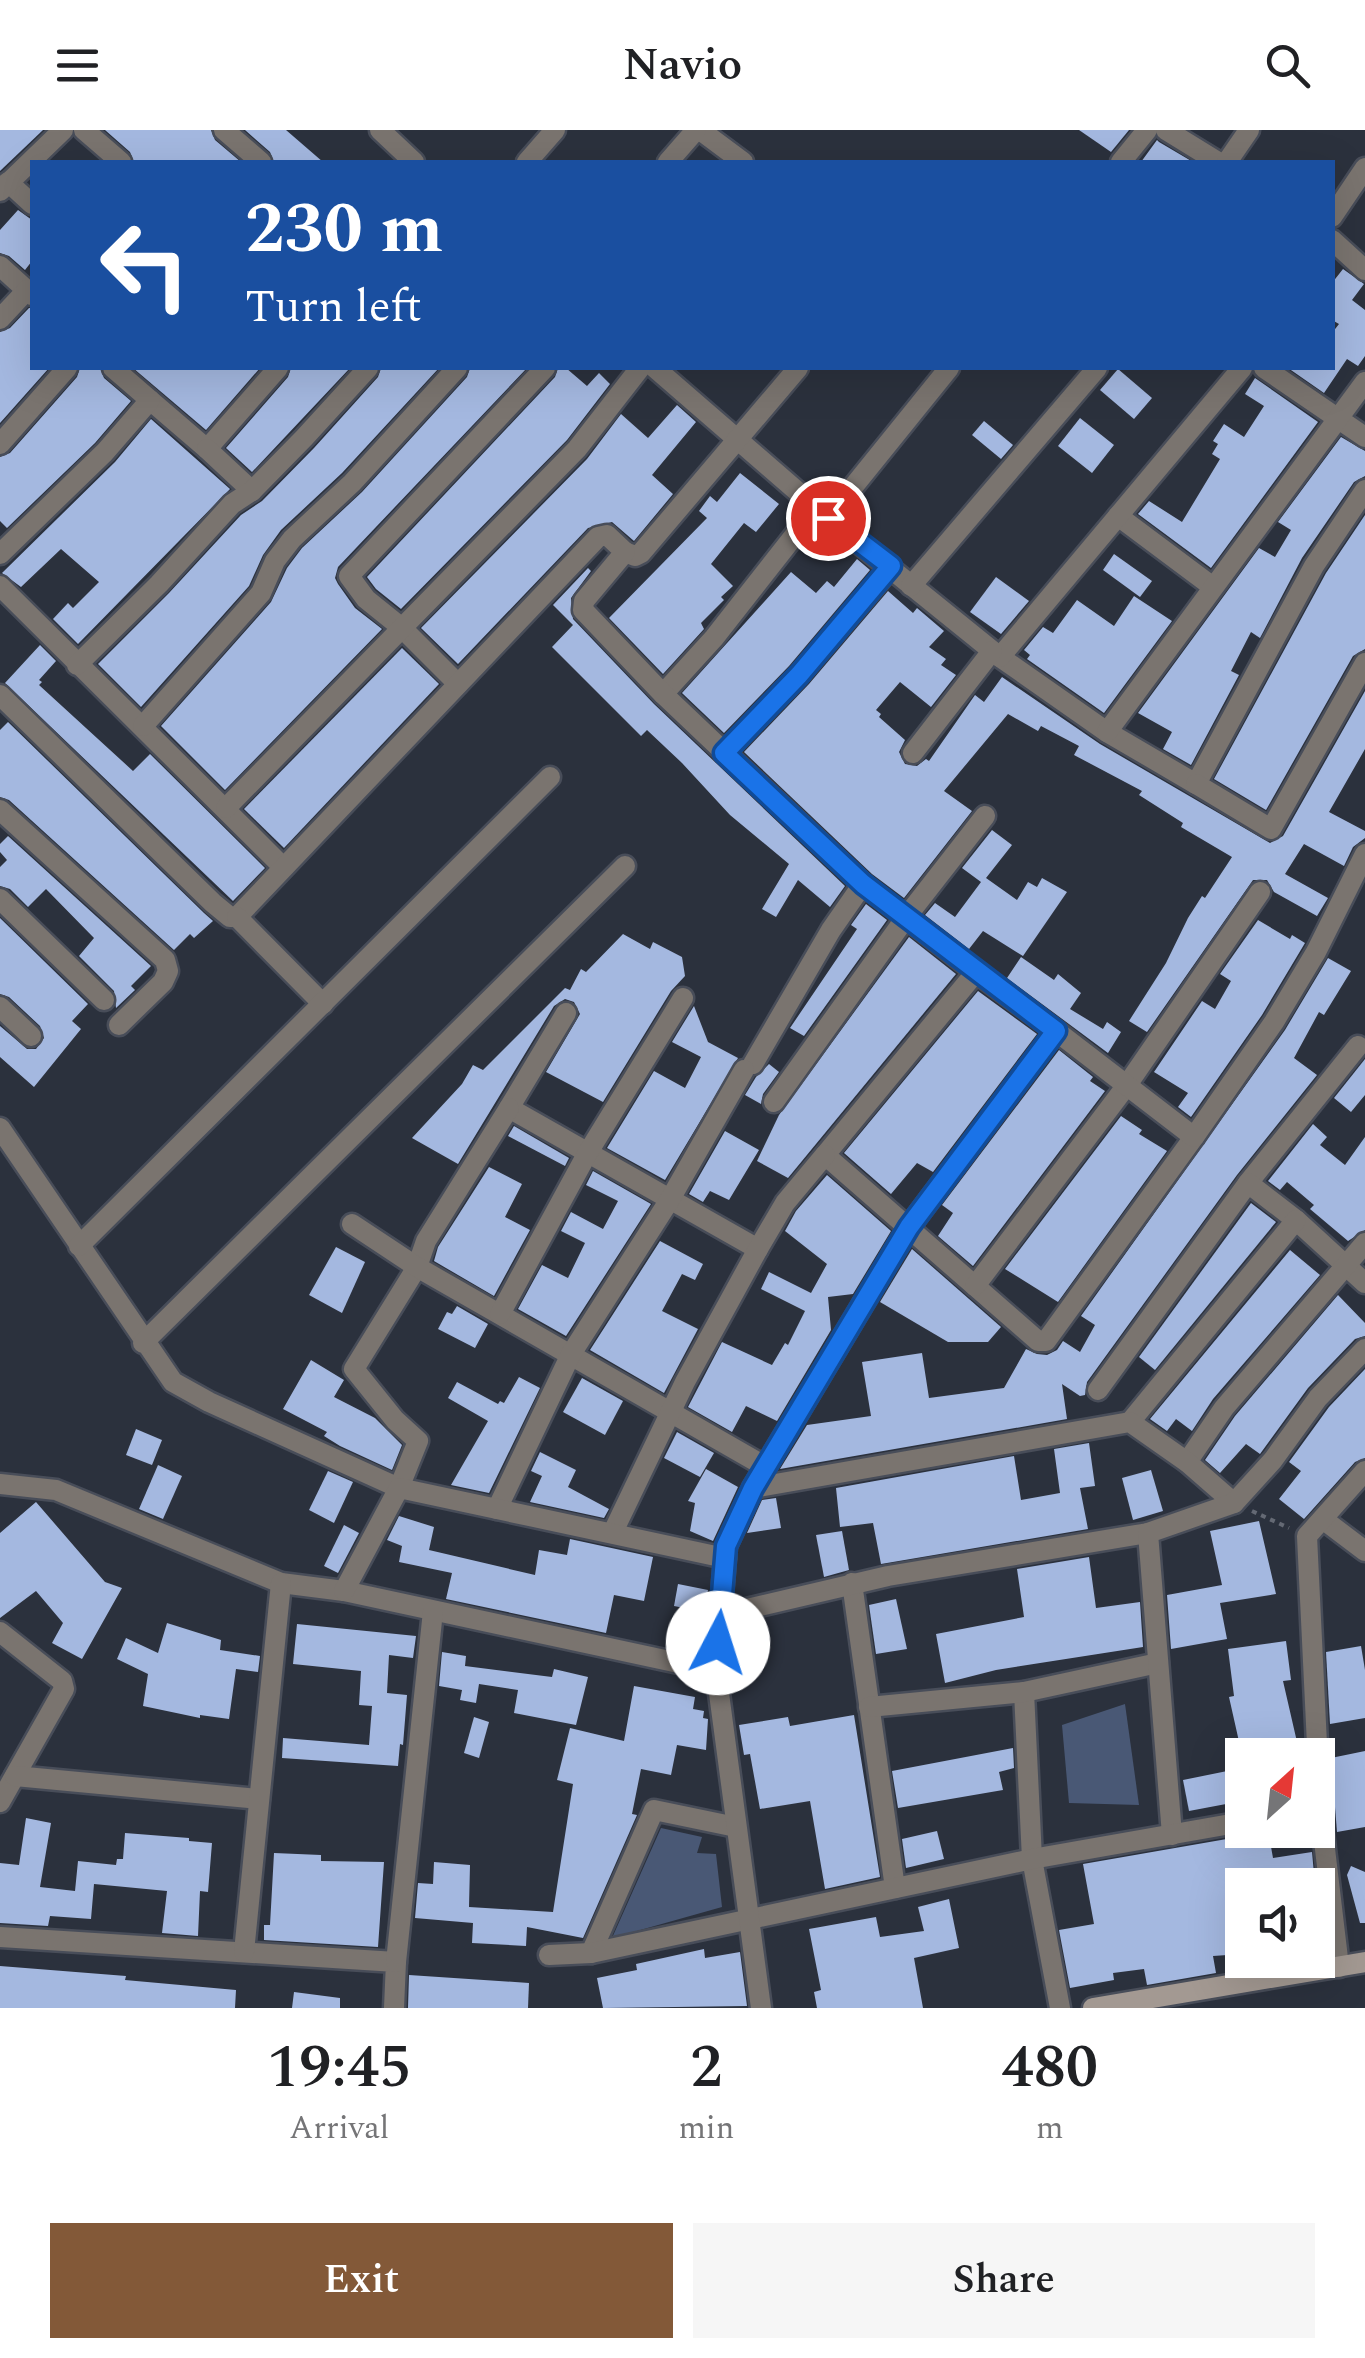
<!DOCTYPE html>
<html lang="en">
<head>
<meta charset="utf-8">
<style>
	body { margin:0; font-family:Spectral,serif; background:#f6f6f6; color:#202124; height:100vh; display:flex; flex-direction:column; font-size:38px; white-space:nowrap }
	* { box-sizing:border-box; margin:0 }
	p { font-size:32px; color:#757577 }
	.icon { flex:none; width:55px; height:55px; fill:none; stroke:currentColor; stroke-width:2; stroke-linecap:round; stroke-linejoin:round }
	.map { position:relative; height:1878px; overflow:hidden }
	.sheet { display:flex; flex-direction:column; background:#fff; flex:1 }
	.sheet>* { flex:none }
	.banner { position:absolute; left:30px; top:30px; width:1305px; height:210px; border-radius:0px; box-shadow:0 10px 40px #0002; background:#1a4fa0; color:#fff; overflow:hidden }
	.needle { width:65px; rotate:27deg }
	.buttons { position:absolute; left:1225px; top:1608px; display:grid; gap:20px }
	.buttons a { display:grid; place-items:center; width:110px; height:110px; border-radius:0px; background:#fff; box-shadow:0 10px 40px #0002; font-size:50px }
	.pin { position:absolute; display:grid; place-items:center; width:85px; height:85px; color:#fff; margin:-42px; border:5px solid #fff; border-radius:50%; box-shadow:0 2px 10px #0007 }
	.me { position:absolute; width:110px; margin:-55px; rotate:5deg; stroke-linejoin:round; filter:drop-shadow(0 0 8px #0008) }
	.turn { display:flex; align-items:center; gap:35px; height:210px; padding:0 50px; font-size:45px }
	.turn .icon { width:130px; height:130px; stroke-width:2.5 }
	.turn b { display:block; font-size:70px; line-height:85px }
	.eta { display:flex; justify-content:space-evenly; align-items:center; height:170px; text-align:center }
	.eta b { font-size:60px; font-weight:600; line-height:70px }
	.action { display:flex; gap:20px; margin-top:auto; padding:20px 50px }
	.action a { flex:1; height:115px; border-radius:0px; background:#835938; color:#fff; font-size:40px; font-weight:600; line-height:115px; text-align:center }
	.action a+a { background:#f6f6f6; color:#202124 }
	header { display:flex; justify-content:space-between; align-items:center; height:130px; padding:0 50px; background:#fff; font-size:45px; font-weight:600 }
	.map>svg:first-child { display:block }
	.green { fill:#495875 }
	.building { fill:#a4b8e0 }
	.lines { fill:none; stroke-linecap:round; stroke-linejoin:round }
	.street-casing { stroke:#484d59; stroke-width:25 }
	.secondary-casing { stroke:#484d59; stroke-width:25 }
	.path { stroke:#646974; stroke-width:4; stroke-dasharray:5 5; stroke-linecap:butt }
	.street { stroke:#7a746f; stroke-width:20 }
	.secondary { stroke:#a39992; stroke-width:20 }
	.route-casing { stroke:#114b97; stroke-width:25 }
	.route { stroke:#1a73e8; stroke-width:18 }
</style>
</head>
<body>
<header><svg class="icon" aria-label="menu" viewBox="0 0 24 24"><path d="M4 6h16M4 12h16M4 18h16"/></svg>Navio<svg class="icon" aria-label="search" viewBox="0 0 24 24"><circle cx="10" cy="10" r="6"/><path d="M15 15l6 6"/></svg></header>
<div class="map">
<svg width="1365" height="1878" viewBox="0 0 1365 1878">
	<rect width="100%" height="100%" fill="#2b313d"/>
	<g class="green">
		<path d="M1125,1574L1139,1675L1069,1673L1062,1595Z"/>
		<path d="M661,1698L702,1707L697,1723L716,1724L722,1777L612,1808Z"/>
	</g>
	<g class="building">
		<path d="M0,0H43L0,41Z"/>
		<path d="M105,0H211L215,10L241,32H134L130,22Z"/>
		<path d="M245,0H286L323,32H274L270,22Z"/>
		<path d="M1079,0H1129L1111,22Z"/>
		<path d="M1157,10L1159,12L1193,32H1141Z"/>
		<path d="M18,80L32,90V131L25,140L9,126L0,123V100Z"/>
		<path d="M1343,139L1364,154L1352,170L1365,180V226L1358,236L1347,229L1324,263L1288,238H1332V203L1339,194L1332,190V153Z"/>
		<path d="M29,178H32V238H49L0,293V202L10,198Z"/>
		<path d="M80,238H100L104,248L131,271L95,313L7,398L0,391V327L10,323L77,247Z"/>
		<path d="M133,238H260L206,300Z"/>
		<path d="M291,238H350L252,342L226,318L288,247Z"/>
		<path d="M381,238H439L342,343L281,400L263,425L249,456L141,577L98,534L169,463L241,385L262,371L314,318L378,247Z"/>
		<path d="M470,238H527L338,437L335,448L338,454L355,478L382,499L225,660L161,596L271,472L287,438L302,418L362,362L467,247Z"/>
		<path d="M558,238H566L587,256L599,243L610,254L567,310L401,479L376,459L367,447L555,247Z"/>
		<path d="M1118,239L1152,268L1134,289L1100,260Z"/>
		<path d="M1255,248L1318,292L1211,438L1138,384L1149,371L1182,392L1220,329L1212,324L1218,314L1213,311L1224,294L1244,307L1264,276L1245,264Z"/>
		<path d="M677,275L696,292L652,345L673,364L634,411L612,392L588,398L458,534L421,498L587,329L621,284L648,308Z"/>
		<path d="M1080,288L1114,315L1092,343L1058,316Z"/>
		<path d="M151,289L230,359L78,514L53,489L68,473L73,478L99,452L61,419L21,457L2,443L115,332Z"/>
		<path d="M984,291L1013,315L1001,329L972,305Z"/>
		<path d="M1341,307L1365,321V346L1354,352L1302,428L1260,508L1251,502L1231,541L1239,545L1191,635L1163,619L1172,602L1138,583L1259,418L1275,427L1291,400L1278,392Z"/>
		<path d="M740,343L779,374L756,402L744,393L711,434L733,456L721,467L724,470L701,493L704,499L663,544L609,488L707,388L699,381L710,366L717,372Z"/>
		<path d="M1365,385V519L1353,526L1266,680L1214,649L1326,443Z"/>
		<path d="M1114,424L1152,451L1140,467L1103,440Z"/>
		<path d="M857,429L870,440L789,536L724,603L682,563L791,442L816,463L827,451L834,457Z"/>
		<path d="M588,438L591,441L571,468L573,489L654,574L845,756L830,777L798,750L776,787L762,779L789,734L730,685L682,633L647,600L641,606L552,517L573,495L553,475Z"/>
		<path d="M996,447L1029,471L1001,504L970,482Z"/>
		<path d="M888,461L913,483L917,478L944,501L929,517L946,529L941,535L956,545L931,577L900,552L876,580L881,584L879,587L905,610L899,622L905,634L917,636L926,629L929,631L975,565L984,572L1002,547L1100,614L1270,713L1283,706L1365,561V619L1329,682L1365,701V708L1353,717L1344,736L1304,714L1285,744L1328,768L1317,786L1274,762L1267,750H1253L1147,902L1129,891L1166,833L1188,788L1202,766L1205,768L1232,727L1181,697L1183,693L1139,665L1142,661L1074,625L1079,616L1041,596L1038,601L1008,584L944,661L972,681L904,768L872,744L744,622L809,554Z"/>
		<path d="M1134,466L1172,491L1104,583L1027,529L1030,525L1024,520L1043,497L1053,503L1077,470L1114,496Z"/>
		<path d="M40,515L56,531L39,550L42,552L39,555L133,641L150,624L265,738L233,771L5,553Z"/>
		<path d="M402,518L439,554L284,718L244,679Z"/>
		<path d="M8,592L204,783L213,791L194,808L190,804L174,820L9,670L0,667V600Z"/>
		<path d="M992,700L1012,715L986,748L1017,770L1028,752L1037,757L1042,748L1067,762L1023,826L983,801L969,819L925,785L935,773L955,787L981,752L962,738Z"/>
		<path d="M8,706L151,836L131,856L135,860L116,878L114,861L79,826L94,808L46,759L28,777L10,759L0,756V737L7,730L0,722V714Z"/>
		<path d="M866,774L887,790L804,906L790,898L857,799L851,795Z"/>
		<path d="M0,788L88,874L72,891L81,899L34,957L0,927V896L27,919H36L44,908L40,896L9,867L0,864Z"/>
		<path d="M1258,790L1290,809L1292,805L1305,813L1262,885L1191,987L1178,977L1188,963L1154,942L1202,871L1215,879L1231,851L1220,844Z"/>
		<path d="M623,804L650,819L653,812L682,827L685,846L671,861L603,972L546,942L580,884L574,872L565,869L554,876L458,1034L412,1008L462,954L473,935L483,940L565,858L570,860L581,839L586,842Z"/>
		<path d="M909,807L956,844L788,1048L757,1031L779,985Z"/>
		<path d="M1021,827L1054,850L1058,844L1081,863L1070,879L1103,899L1107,892L1121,902L1108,923L1007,848Z"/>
		<path d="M1328,828L1351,841L1324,885L1319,882L1294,928L1317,945L1237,1045L1087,1252L1085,1265L1080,1266L1062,1254L1067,1289L780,1339L807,1295L871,1286L862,1232L922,1223L929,1268L1004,1258L1026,1219L1037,1224L1047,1225L1057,1220L1063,1211L1080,1222L1095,1195L1081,1186L1285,900Z"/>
		<path d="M978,861L1037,904L933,1042L917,1033L891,1064L844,1023Z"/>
		<path d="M694,876L708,912L738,928L665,1050L607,1018L654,941L685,958L701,927L672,912Z"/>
		<path d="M1059,920L1093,947L1090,951L1105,961L973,1136L938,1106L953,1083L942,1075Z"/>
		<path d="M1365,929V965L1351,982L1334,968Z"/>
		<path d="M769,934L779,942L763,964L761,974L745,965L756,947Z"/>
		<path d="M1121,986L1142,1000L1139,1004L1167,1021L1058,1172L1005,1139Z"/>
		<path d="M1313,994L1327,1007L1320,1015L1345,1035L1365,1007V1100L1348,1111L1310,1079L1314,1075L1287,1052L1280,1060L1268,1051Z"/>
		<path d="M514,996L569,1028L565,1036L508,1006Z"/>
		<path d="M725,1001L759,1020L729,1070L710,1061L703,1072L689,1064Z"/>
		<path d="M489,1037L522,1054L505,1087L530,1100L494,1166L434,1131L438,1117Z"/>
		<path d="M593,1041L651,1074L566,1206L518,1179L542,1135L568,1148L585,1113L561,1101L571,1082L603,1099L618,1071L586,1055Z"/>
		<path d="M827,1045L891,1101L853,1164L828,1167L831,1200L777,1291L746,1276L732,1302L688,1277L722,1212L772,1235L785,1213L788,1215L805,1181L761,1159L769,1142L811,1163L827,1134L785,1101L796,1081Z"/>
		<path d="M1251,1073L1276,1092L1155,1240L1139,1227Z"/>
		<path d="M660,1111L703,1134L695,1150L682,1144L662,1181L698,1199L664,1263L590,1220Z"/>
		<path d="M336,1117L365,1132L342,1183L309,1165Z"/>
		<path d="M912,1119L1001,1197L988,1212H948L880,1172Z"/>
		<path d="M1290,1120L1320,1145L1213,1269L1192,1301L1176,1289L1167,1301L1150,1289Z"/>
		<path d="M1338,1165L1365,1193V1206L1355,1209L1308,1258L1260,1324L1246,1314L1220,1343L1205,1330L1235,1286Z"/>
		<path d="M457,1176L488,1194L475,1218L438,1199L447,1182L452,1184Z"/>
		<path d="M311,1230L344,1250L334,1267L375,1288L402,1315L392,1340L340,1316L324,1306L327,1302L283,1279Z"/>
		<path d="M1365,1239V1328L1355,1332L1304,1389L1279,1369L1301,1341L1289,1332L1329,1277Z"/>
		<path d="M519,1247L540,1258L489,1363L451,1355L488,1291L448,1268L457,1252L498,1274L500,1271L504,1273Z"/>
		<path d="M582,1248L623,1271L605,1305L563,1282Z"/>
		<path d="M136,1299L162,1310L152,1335L126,1325Z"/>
		<path d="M677,1302L714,1323L700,1347L664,1328Z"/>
		<path d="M1089,1313L1095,1356L1080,1358L1088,1399L881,1434L873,1393L840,1397L836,1358L1014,1326L1021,1370L1060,1363L1054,1319Z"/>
		<path d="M540,1322L576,1340L568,1357L609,1379L604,1388L530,1372L542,1346L531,1341Z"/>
		<path d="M158,1335L182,1346L163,1389L139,1379Z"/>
		<path d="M706,1339L738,1357L713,1411L690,1401L695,1373L688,1371Z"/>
		<path d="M1151,1340L1163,1381L1133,1390L1122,1348Z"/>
		<path d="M328,1341L353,1352L334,1393L309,1380Z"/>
		<path d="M776,1368L781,1398L747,1403L762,1370Z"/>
		<path d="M36,1372L105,1452L122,1458L82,1529L52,1513L63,1493L36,1461L0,1488V1403Z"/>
		<path d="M399,1386L434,1397L429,1420L535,1445L539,1420L567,1425L570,1409L653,1427L644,1471L614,1465L606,1503L446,1469L452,1443L399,1432L402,1416L387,1410Z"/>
		<path d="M1259,1391L1276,1464L1220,1473L1227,1509L1171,1519L1167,1465L1222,1455L1210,1401Z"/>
		<path d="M344,1395L359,1403L338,1443L324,1436Z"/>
		<path d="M842,1401L849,1440L824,1447L816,1405Z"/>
		<path d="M1089,1427L1096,1478L1140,1472L1143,1517L996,1540L945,1553L936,1504L1024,1487L1017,1439Z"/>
		<path d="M678,1454L708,1460L704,1482L674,1476Z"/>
		<path d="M896,1469L907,1519L876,1524L869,1475Z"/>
		<path d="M167,1493L221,1510L220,1520L260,1526L258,1542L236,1539L229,1589L200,1585V1588L143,1576L148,1544L117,1529L126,1508L158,1523Z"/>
		<path d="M297,1494L416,1506L413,1528L389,1525L387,1563L407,1565L403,1615L400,1614L398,1636L282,1628L283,1608L369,1615L372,1576L359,1575L361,1541L293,1534Z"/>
		<path d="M1286,1511L1291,1550L1283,1551L1300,1625H1242L1229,1567L1234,1566L1228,1519Z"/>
		<path d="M1361,1516L1365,1540V1588L1330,1594L1326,1522Z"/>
		<path d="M442,1522L466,1526L465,1536L552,1547L554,1539L588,1547L576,1595L514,1583L518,1560L479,1554L476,1573L460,1570L462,1560L439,1556Z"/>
		<path d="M634,1556L695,1567L693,1579L704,1581L703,1588L708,1589L706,1620L677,1615L671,1645L641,1639L632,1684L637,1685L583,1808L527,1797L526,1816L472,1813L473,1793L415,1788L418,1753L433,1754L434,1732L470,1735L469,1777L553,1782L573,1654L557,1650L570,1598L624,1611Z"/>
		<path d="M854,1585L880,1747L825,1759L810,1671L760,1679L750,1624L744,1625L739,1595L788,1587L790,1596Z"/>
		<path d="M474,1587L489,1592L479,1628L464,1623Z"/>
		<path d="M1013,1618L1014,1638L999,1642L1003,1660L898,1678L892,1641Z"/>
		<path d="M1365,1621V1697L1337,1702L1331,1628Z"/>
		<path d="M1242,1638V1671L1189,1681L1183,1650Z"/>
		<path d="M26,1688L51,1693L40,1757L75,1761L78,1731L116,1735L117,1729H123L125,1703L189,1708V1711L212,1713L208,1762L200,1761L198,1806L162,1803L167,1761L94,1754L91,1789L50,1786L48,1796L0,1793V1733L19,1735Z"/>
		<path d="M1257,1700H1268L1273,1728L1312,1722L1315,1755H1242V1824L1213,1826L1216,1843L1147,1855L1144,1839L1113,1843L1114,1850L1070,1858L1059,1800L1094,1794L1083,1734L1244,1706Z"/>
		<path d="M937,1701L944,1729L906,1738L902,1709Z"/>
		<path d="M274,1723L321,1725V1731L384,1732L378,1817L264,1810V1795H270Z"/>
		<path d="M1351,1736L1365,1742V1793H1360L1347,1745Z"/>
		<path d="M949,1769L959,1818L914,1828L923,1878H817L814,1862L821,1860L809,1799L876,1787L880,1807L924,1801L918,1777Z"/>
		<path d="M704,1819L705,1828L740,1822L747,1876L603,1878L597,1848L637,1840L636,1834Z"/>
		<path d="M0,1836L126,1846L125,1850L236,1860L235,1878H0Z"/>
		<path d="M409,1845L529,1853L528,1878H408Z"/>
		<path d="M294,1862L340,1868V1878H292Z"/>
	</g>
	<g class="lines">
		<defs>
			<g id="street">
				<path d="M84,0L121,32"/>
				<path d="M224,0L261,32"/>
				<path d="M380,0L414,32"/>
				<path d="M700,0L743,32"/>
				<path d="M1166,0L1218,32"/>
				<path d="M527,32L555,0"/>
				<path d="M668,32L696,0"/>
				<path d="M1121,32L1147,0"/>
				<path d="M1227,32L1249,0"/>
				<path d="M8,52L32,74"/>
				<path d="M0,61L63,0"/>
				<path d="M1332,87L1365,38"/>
				<path d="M1332,110L1365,140"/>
				<path d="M0,136L32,165"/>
				<path d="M0,189L27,160"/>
				<path d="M655,238L828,388L949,238"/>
				<path d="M1264,238L1365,307"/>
				<path d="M150,270L207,319L278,238"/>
				<path d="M0,314L67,238"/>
				<path d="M207,319L252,361"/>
				<path d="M1118,386L1213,457"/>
				<path d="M828,388L1000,527L1107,602L1196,654L1314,436L1365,360"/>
				<path d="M625,422L635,426L641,423L798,238"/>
				<path d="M0,424L105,322L150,270L113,238"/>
				<path d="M0,456L282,736"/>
				<path d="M911,456L1097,238"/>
				<path d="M1000,527L1242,238"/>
				<path d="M77,535L159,454L232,374L252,361L304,308L368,238"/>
				<path d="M458,554L402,498L366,469L349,446L545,238"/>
				<path d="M663,564L714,508L816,378"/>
				<path d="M0,565L213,773L230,787H237L598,407L607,405L625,422L584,471L583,480L663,564L863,754L976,842"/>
				<path d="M143,596L261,463L275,431L292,409L352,353L457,238"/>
				<path d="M1107,602L1365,252"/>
				<path d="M724,623L799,545L891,437"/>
				<path d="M913,623L992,521"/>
				<path d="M1196,654L1271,699L1365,533"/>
				<path d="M226,678L577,319L640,238"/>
				<path d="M0,680L165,830L168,841L163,852L119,895"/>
				<path d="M0,769L104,870"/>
				<path d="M237,787L323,874"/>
				<path d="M0,877L31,906"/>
				<path d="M566,883L509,978L758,1119"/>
				<path d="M1056,901L976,842L825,1025L1038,1211H1046L1194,1007"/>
				<path d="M753,934L831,800L863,754"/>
				<path d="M774,972L907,786L985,686"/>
				<path d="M0,998L173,1252L209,1272L399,1358L418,1311L395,1290L354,1239L417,1137L426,1111L509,978"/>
				<path d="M1248,1053L1358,916"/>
				<path d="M352,1094L417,1137L766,1337"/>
				<path d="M79,1116L550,647"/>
				<path d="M975,1156L1127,955L1260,762"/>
				<path d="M500,1184L587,1024L683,868"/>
				<path d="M143,1213L625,736"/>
				<path d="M1098,1260L1248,1053L1296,1090L1365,1153"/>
				<path d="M1130,1292L1296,1090"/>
				<path d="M1187,1332L1224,1278L1365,1113"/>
				<path d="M0,1354L56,1360L281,1453L344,1461L716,1541"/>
				<path d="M753,1358L1130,1292L1187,1332L1234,1373"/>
				<path d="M497,1379L571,1224L669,1071L744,940"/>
				<path d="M1324,1390L1365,1421"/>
				<path d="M613,1402L685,1252L758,1119L785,1073L825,1025"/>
				<path d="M852,1453L895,1758"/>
				<path d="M344,1461L399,1358L725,1428"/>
				<path d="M721,1485L888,1446L1148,1403"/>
				<path d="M0,1502L62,1551L64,1559L0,1672"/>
				<path d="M1024,1562L1032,1729L1060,1878"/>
				<path d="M869,1577L1024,1562L1158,1533"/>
				<path d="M15,1646L259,1669"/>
				<path d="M1172,1705L1148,1403L1234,1373L1273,1330L1318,1268L1365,1219"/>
				<path d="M0,1807L396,1832L394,1878"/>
				<path d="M244,1822L281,1453"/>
				<path d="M591,1823L654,1680L736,1697"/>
				<path d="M549,1825L591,1823L1032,1729L1242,1692"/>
				<path d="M396,1832L433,1481"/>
				<path d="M1339,1837L1320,1677L1307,1406L1365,1341"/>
				<path d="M761,1878L716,1541L726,1416L753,1358L909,1097L1056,901L1194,1007L1274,892L1316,822L1365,724"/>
			</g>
			<path id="secondary" d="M1093,1878L1365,1832"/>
		</defs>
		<use href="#street" class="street-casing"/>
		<use href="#secondary" class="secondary-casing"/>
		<path class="path" d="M1252,1381L1289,1398"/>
		<use href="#street" class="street"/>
		<use href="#secondary" class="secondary"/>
	</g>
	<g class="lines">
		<defs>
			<path id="route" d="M718,1513L726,1416L753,1358L909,1097L1056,901L863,754L724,623L799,545L891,436L828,388"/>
		</defs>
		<use href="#route" class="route-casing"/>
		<use href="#route" class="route"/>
	</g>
</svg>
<div class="buttons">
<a><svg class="needle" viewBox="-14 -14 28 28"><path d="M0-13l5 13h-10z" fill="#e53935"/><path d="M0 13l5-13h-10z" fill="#757577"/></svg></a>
<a><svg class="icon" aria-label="sound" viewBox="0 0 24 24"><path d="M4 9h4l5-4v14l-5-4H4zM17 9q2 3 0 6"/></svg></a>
</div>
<div class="pin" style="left:828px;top:388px;background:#d93025"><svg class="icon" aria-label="arrive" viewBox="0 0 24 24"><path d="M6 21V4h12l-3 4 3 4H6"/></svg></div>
<svg class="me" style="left:718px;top:1513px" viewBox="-20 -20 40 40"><circle r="19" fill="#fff"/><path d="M0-13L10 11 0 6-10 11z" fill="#1a73e8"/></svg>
<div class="banner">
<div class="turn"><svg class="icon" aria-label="left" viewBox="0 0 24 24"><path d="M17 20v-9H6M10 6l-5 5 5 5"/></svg><div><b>230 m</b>Turn left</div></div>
</div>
</div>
<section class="sheet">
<div class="eta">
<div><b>19:45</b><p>Arrival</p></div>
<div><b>2</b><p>min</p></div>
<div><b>480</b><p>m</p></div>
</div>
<div class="action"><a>Exit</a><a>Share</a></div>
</section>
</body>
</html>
